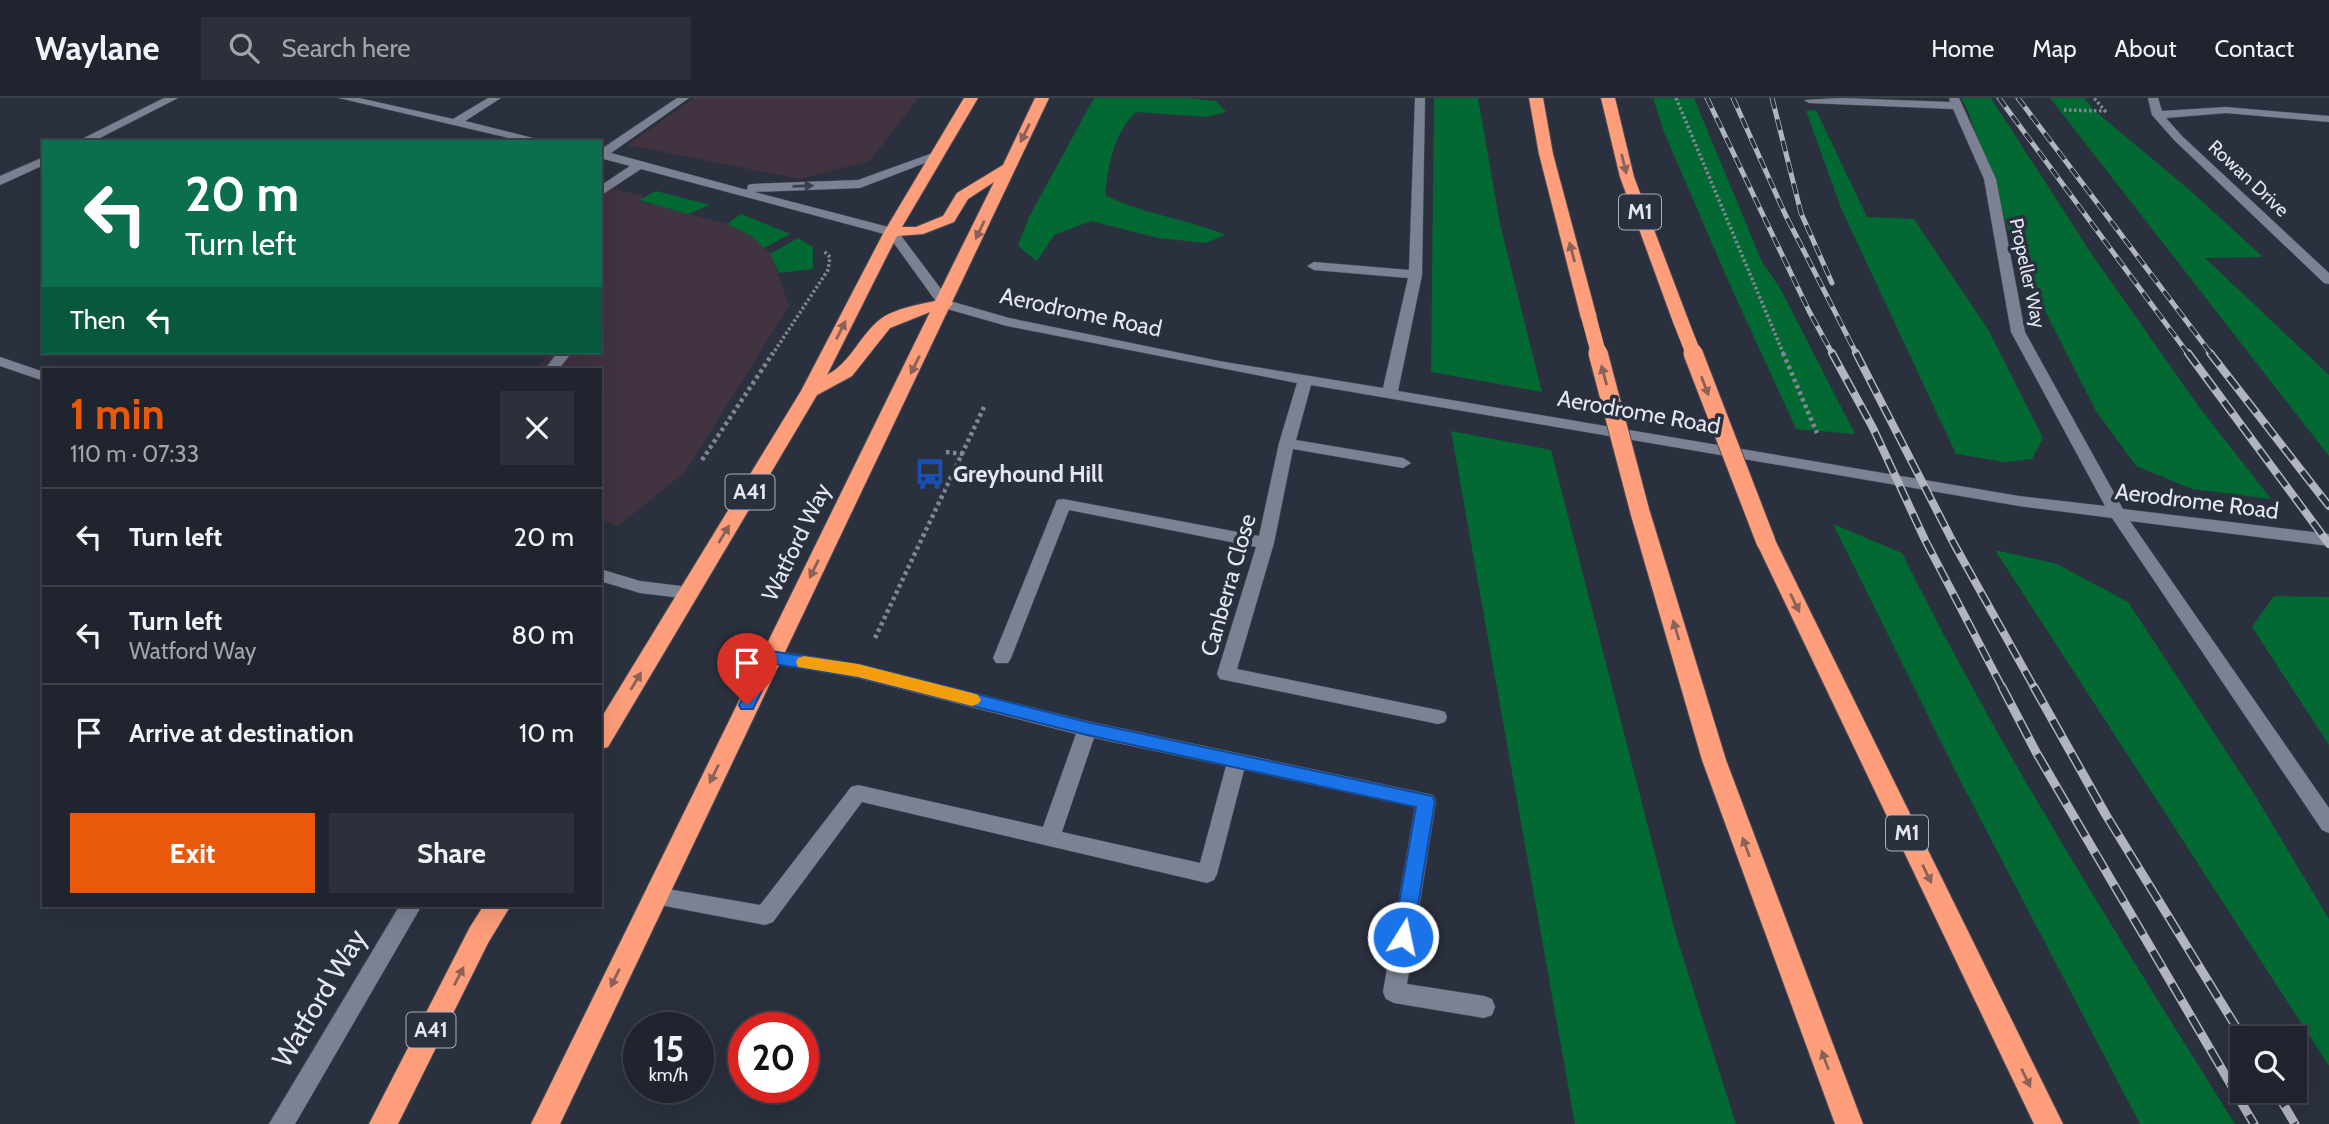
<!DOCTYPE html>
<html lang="en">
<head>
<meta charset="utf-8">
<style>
	body { margin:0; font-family:Cabin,sans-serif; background:#2d303a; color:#f1f3f6; height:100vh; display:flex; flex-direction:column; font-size:26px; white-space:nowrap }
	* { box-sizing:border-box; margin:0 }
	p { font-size:23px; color:#a2a4aa }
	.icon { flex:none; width:38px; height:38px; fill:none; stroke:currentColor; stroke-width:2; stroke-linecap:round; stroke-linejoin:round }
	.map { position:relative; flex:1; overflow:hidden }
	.sheet { position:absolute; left:42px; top:270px; width:560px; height:539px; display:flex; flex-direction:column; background:#20242e; border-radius:0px; box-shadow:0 7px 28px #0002,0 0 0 2px #3d414a }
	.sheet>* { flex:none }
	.top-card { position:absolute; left:42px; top:42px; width:560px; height:214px; border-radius:0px; box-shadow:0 7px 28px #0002,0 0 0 2px #3d414a; background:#0b6e4f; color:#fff; overflow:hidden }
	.tools { position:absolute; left:2230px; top:928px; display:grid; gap:14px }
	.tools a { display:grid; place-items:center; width:77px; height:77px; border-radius:0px; background:#20242e; box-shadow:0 7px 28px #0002,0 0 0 2px #3d414a; font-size:35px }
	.speed { position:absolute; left:623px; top:914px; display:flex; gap:14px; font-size:35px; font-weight:700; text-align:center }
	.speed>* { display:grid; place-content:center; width:91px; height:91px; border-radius:50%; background:#20242e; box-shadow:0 7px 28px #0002,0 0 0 2px #3d414a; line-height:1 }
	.speed small { font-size:18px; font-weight:400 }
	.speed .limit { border:10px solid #d22; background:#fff; color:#111 }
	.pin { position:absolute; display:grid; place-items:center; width:60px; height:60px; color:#fff; margin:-72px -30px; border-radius:50% 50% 50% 0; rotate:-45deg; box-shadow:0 0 7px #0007 }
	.pin .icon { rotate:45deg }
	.me { position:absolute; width:77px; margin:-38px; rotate:10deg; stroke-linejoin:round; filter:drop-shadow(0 0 5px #0008) }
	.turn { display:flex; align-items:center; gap:24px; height:147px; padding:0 28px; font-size:32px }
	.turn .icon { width:91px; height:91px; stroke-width:2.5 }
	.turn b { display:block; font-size:49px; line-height:60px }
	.then { display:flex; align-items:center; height:66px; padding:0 28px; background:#0003; gap:14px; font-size:26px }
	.round { display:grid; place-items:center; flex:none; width:74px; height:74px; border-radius:0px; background:#2d303a }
	.headline { display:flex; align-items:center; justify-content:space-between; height:119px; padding:0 28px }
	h1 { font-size:42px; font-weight:700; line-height:52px; color:#ea580c }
	.cta { display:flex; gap:14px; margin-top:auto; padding:14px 28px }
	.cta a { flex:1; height:80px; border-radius:0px; background:#ea580c; color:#fff; font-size:28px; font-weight:700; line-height:80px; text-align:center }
	.cta a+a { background:#2d303a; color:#f1f3f6 }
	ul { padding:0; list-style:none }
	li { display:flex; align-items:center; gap:21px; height:98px; padding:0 28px; border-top:2px solid #3d414a }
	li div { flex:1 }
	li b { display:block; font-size:26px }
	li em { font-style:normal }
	header { display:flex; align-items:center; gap:42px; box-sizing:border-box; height:98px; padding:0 35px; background:#20242e; border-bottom:2px solid #3d414a }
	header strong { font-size:33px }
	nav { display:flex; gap:38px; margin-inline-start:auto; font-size:24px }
	.search { width:490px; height:63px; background:#2d303a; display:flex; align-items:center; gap:18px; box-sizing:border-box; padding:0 24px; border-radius:0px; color:#a2a4aa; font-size:26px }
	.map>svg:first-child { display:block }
	.commercial { fill:#413340 }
	.green { fill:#026932 }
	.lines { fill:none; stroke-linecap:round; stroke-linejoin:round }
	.minor-casing { stroke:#494e59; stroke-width:1 }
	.highway-casing { stroke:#494e59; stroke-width:2 }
	.path-far1 { stroke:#818692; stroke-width:3.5; stroke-dasharray:2.5 2.5; stroke-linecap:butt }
	.path { stroke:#818692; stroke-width:4.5; stroke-dasharray:3.5 3.5; stroke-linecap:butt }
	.minor { fill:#7c8293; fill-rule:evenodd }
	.highway { fill:#fe9e7a; fill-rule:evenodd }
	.rail-far2-casing { stroke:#b1b5c0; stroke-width:5 }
	.rail-far1-casing { stroke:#b1b5c0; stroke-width:8 }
	.rail-casing { stroke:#b1b5c0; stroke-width:9 }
	.rail-far2 { stroke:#2b303e; stroke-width:3.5; stroke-dasharray:11; stroke-linecap:butt }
	.rail-far1 { stroke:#2b303e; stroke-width:5; stroke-dasharray:15; stroke-linecap:butt }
	.rail { stroke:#2b303e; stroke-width:6; stroke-dasharray:19; stroke-linecap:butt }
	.highway-bridge-far1-casing { stroke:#494e59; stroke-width:16; stroke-linecap:butt }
	.highway-bridge-casing { stroke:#494e59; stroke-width:21; stroke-linecap:butt }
	.highway-bridge-far1 { stroke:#fe9e7a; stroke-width:15 }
	.highway-bridge { stroke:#fe9e7a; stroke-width:19 }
	.oneway { fill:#8a6259 }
	.oneway2 { fill:#3b404f }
	.route { fill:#1a73e8; stroke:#114b97; stroke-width:2 }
	.slow { fill:#f59e0b }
	.labels { text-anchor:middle; stroke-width:7; stroke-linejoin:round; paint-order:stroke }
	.far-street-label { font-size:19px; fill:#e3e7f0; stroke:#2b303e }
	.shield { fill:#2b303e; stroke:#acb0bb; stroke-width:2 }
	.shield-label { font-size:21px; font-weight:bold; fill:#e3e7f0 }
	.street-label { font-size:23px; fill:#e3e7f0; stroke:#2b303e }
	.poi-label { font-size:23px; font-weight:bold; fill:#e3e7f0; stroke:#2b303e; text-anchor:start }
	.near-street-label { font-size:28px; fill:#e3e7f0; stroke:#2b303e }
</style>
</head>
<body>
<header>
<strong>Waylane</strong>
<div class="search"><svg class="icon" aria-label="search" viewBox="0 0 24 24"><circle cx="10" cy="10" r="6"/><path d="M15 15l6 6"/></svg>Search here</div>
<nav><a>Home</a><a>Map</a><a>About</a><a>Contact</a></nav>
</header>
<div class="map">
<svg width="2329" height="1026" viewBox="0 0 2329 1026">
	<rect width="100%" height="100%" fill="#2b303e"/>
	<g class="commercial">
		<path d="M694,0H918L870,63L800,81L628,47Z"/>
		<path d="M600,87L644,98L640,103L727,126L753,139L772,158L789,208L685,374L618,428L600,422V271H535L550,254H600Z"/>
	</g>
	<g class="green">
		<path d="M1094,0H1187L1216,3L1226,14L1207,19L1136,14C1113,36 1109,66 1105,97C1144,117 1186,120 1225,137L1206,145L1158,140L1091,123L1054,137L1037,163L1018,148L1028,121Z"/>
		<path d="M1434,0H1478L1500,126L1542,294L1431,274Z"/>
		<path d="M1653,0H1694L1762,164L1780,190L1855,336L1796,331L1727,180L1664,34Z"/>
		<path d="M1961,0H1991L2091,155L2199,309L2271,401L2192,391L2136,368L2096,313L2017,158L1968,13Z"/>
		<path d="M2050,0H2084L2095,13L2193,95L2263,159L2205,160L2329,277V358Z"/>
		<path d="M1816,12L1867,119L1914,121L1989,233L2043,340L2032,361L2005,364L1956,356L1841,110L1806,13Z"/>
		<path d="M656,93L710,107L688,116L639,102Z"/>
		<path d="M741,116L790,136L764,150L753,139L727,126Z"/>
		<path d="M798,140L813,149V171L779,175L770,156Z"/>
		<path d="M1451,333L1551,352L1676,837L1736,1026H1575Z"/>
		<path d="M1833,426L1902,455C2000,652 2118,839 2235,1026H2140L1961,684Z"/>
		<path d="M1995,452L2057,466L2128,504L2253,694L2329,821V968Z"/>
		<path d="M2274,498L2329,499V647L2252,529Z"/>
	</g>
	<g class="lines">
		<defs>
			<g id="minor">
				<path d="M164,0H178L92,44H76Z"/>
				<path d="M339,0H359L453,21L488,0H501L465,23L549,44H526Z"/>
				<path d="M677,0H689L611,55L747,92L748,87L752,86L858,82L930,56H938V60L860,90L754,94L896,131L950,203L1009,220L1219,263L1383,290L1408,180L1314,172L1307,168L1314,164L1409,172L1415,0H1425L1422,177L1398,293L2019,398L2105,408L2011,234L1984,81L1953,11L1809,5L1804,2L1841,0L1950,4L1949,0H1959L1996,81L2025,234L2123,411L2329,436V448L2130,423L2329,710V735L2322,732L2112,420L2019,408L1311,287L1296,342L1403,360L1411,365L1403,370L1293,351L1274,445L1237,571L1438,612L1445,614L1447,619L1445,624L1438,626L1220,581L1217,576L1256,449L1069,412L1011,560L1008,565H996L993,560L1057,402L1063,401L1259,438L1279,345L1297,285L1007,228L940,209L888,137L641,71L600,98V88L630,68L600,60V52Z"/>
				<path d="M2148,0H2158L2162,13L2226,9L2329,18V24L2226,15L2166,20L2182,38L2329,175V186L2324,185L2174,42L2152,17Z"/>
				<path d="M44,59V67L0,87V78Z"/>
				<path d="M558,254H572L559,271H545Z"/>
				<path d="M0,259L44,274V283L0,268Z"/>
				<path d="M600,471L640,483L689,489L698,495L689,501L640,495L600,483Z"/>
				<path d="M770,552L858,566L1087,623L1433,697L1436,703L1407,886L1484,898L1492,901L1495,909L1492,917L1484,920L1394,905L1386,901L1383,894L1415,709L1244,672L1217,776L1214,782L1207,785L862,704L773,824L765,827L649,805L645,798L649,791L656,789L760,807L851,689L858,687L1043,729L1076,636L858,580L764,564L761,559L764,554ZM1094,640L1226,668L1200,765L1062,734Z"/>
				<path d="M400,807H422L295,1026H269Z"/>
			</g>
			<g id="highway">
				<path d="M964,0H978L902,129H916L943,118L957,95L1003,67L1035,0H1049L952,204L953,206L949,210L560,1026H531L930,214L890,230L852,278L817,297L608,649L600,651V622L801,293L884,134ZM994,84L935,203C917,207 891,211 877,224C858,241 850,265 827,277L897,138L923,136L954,124L968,101Z"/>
				<path d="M1529,0H1543L1553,56L1597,220L1595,223H1583L1581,220L1539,56Z"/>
				<path d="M1601,0H1615L1634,79L1689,224L1687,228H1675L1673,224L1620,79Z"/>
				<path d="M1640,407L1647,409L1650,414L1726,662L1863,1026H1835L1702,662L1630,414L1633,409Z"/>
				<path d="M1766,437L1773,439L1776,444L2063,1026H2034L1756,444L1759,439Z"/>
				<path d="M484,807H511L488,845L398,1026H369L470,829Z"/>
			</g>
		</defs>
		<use href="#minor" class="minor-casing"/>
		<use href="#highway" class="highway-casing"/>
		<g class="path-far1">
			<path d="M1676,0L1784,257"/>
			<path d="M2064,12L2105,13L2094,0"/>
			<path d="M772,257L828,172L830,159L823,152"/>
		</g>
		<g class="path">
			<path d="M1783,255L1817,335"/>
			<path d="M946,354L964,356"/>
			<path d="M702,362L773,255"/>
			<path d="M875,540L985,307"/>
		</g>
		<use href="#minor" class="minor"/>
		<use href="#highway" class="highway"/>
		<defs>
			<g id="rail-far2">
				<path d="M1707,0L1809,213L1833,257"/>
				<path d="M1733,0L1785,116L1857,257"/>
				<path d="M1772,0L1801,115L1832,185"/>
				<path d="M1999,0L2189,257"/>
				<path d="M2018,0L2212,257"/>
			</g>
			<g id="rail-far1">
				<path d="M1832,255L1873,330L1925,442L2003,591"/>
				<path d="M1856,255L1954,446L2035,591"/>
				<path d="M2188,255L2329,446"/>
				<path d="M2210,255L2329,408"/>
			</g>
			<g id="rail">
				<path d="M2002,589L2036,654L2254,1026"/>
				<path d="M2034,589L2106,717L2243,940"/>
				<path d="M2275,992L2295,1026"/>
			</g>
		</defs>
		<use href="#rail-far2" class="rail-far2-casing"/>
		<use href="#rail-far1" class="rail-far1-casing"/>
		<use href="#rail" class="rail-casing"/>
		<use href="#rail-far2" class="rail-far2"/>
		<use href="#rail-far1" class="rail-far1"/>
		<use href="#rail" class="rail"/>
		<defs>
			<g id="highway-bridge-far1">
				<path d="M1589,220L1599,257"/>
				<path d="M1681,224L1694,257"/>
			</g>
			<g id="highway-bridge">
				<path d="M1598,255L1640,414"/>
				<path d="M1693,255L1766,444"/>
			</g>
		</defs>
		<use href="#highway-bridge-far1" class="highway-bridge-far1-casing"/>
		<use href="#highway-bridge" class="highway-bridge-casing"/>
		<use href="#highway-bridge-far1" class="highway-bridge-far1"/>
		<use href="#highway-bridge" class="highway-bridge"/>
	</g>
	<defs><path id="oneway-solid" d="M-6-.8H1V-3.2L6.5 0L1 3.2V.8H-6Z" transform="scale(1.75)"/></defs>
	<g class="oneway">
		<use href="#oneway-solid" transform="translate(1025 35) rotate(116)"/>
		<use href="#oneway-solid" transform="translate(1624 66) rotate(76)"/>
		<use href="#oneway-solid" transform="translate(980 132) rotate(115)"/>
		<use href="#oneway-solid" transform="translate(1572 154) rotate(-105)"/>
		<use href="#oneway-solid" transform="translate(841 232) rotate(-63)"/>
		<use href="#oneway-solid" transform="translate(915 267) rotate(116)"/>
		<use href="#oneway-solid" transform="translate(1604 277) rotate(-105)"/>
		<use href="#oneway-solid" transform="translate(1705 288) rotate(69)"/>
		<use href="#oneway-solid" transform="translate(724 436) rotate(-59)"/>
		<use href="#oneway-solid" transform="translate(814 471) rotate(116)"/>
		<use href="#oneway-solid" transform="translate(1795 505) rotate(64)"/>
		<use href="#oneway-solid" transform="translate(1676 532) rotate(-107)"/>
		<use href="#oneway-solid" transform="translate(636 583) rotate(-59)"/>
		<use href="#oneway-solid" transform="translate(714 676) rotate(116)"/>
		<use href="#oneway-solid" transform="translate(1746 749) rotate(-110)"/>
		<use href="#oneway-solid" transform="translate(1927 776) rotate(64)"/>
		<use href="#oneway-solid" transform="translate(459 878) rotate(-63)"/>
		<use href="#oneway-solid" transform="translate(615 880) rotate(116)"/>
		<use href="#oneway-solid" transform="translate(1825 962) rotate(-110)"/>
		<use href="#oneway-solid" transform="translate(2026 980) rotate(64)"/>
	</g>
	<use class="oneway2" href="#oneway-solid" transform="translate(803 88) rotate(-2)"/>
	<path class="route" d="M770,553L858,566L1087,624L1432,698L1435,703L1413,839L1410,845L1403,848L1396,845L1393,839L1416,709L1087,637L858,579L775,566L753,611H741L739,607L765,555Z"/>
	<path class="slow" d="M804,558L858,566L972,595L978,597L981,602L978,606L972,608L858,579L798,569L796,564L798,560Z"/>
	<defs>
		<symbol id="bus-bare" viewBox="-9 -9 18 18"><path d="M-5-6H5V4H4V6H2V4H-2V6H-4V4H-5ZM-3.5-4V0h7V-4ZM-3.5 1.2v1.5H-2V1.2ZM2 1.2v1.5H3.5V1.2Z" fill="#1a4fb4" stroke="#2b303e" stroke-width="2.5" paint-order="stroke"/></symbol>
	</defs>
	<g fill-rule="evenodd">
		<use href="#bus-bare" x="908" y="354" width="44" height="44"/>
	</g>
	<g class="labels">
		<g class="far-street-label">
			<text transform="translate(2249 80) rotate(43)" y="7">Rowan Drive</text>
			<text transform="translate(2028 175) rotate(78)" y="7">Propeller Way</text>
		</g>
		<g class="shield">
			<rect x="1619" y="96.5" width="42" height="35" rx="5"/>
			<rect x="725.5" y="376.5" width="49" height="35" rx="5"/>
			<rect x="1886" y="717.5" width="42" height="35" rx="5"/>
			<rect x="406.5" y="914.5" width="49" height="35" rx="5"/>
		</g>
		<g class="shield-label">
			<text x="1640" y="121">M1</text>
			<text x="750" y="401">A41</text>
			<text x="1907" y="742">M1</text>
			<text x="431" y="939">A41</text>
		</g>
		<g class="street-label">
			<text transform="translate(1081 214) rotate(12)" y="8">Aerodrome Road</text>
			<text transform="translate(1639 314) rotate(10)" y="8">Aerodrome Road</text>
			<text transform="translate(2197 403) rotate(7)" y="8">Aerodrome Road</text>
			<text transform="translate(796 444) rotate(-64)" y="8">Watford Way</text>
			<text transform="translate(1228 487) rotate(-74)" y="8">Canberra Close</text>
		</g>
		<g class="poi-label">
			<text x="953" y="384">Greyhound Hill</text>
		</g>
		<g class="near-street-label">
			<text transform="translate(319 900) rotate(-59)" y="10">Watford Way</text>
		</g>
	</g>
</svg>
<div class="tools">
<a><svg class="icon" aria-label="search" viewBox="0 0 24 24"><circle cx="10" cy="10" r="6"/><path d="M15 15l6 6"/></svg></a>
</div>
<div class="speed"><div>15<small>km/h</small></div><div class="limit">20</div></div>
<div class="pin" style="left:747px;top:607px;background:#d93025"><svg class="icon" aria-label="arrive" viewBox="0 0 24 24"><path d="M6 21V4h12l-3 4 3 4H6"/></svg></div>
<svg class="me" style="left:1403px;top:839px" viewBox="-20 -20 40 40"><circle r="17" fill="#1a73e8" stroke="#fff" stroke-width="3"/><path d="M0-11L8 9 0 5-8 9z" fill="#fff"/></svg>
<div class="top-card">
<div class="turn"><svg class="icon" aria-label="left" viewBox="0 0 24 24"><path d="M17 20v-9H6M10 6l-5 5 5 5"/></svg><div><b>20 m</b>Turn left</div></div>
<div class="then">Then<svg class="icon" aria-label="left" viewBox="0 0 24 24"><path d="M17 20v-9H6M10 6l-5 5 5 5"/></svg></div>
</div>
<section class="sheet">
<div class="headline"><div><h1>1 min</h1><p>110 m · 07:33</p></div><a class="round"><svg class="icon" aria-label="close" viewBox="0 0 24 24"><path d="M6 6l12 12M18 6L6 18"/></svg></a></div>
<ul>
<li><svg class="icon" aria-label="left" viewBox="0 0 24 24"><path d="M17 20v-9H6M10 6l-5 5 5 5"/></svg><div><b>Turn left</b></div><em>20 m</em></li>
<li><svg class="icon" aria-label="left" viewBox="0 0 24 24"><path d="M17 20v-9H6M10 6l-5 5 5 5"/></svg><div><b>Turn left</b><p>Watford Way</p></div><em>80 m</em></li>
<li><svg class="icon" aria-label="arrive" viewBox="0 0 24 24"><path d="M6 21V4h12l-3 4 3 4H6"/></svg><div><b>Arrive at destination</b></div><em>10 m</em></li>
</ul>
<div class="cta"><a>Exit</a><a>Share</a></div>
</section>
</div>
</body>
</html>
